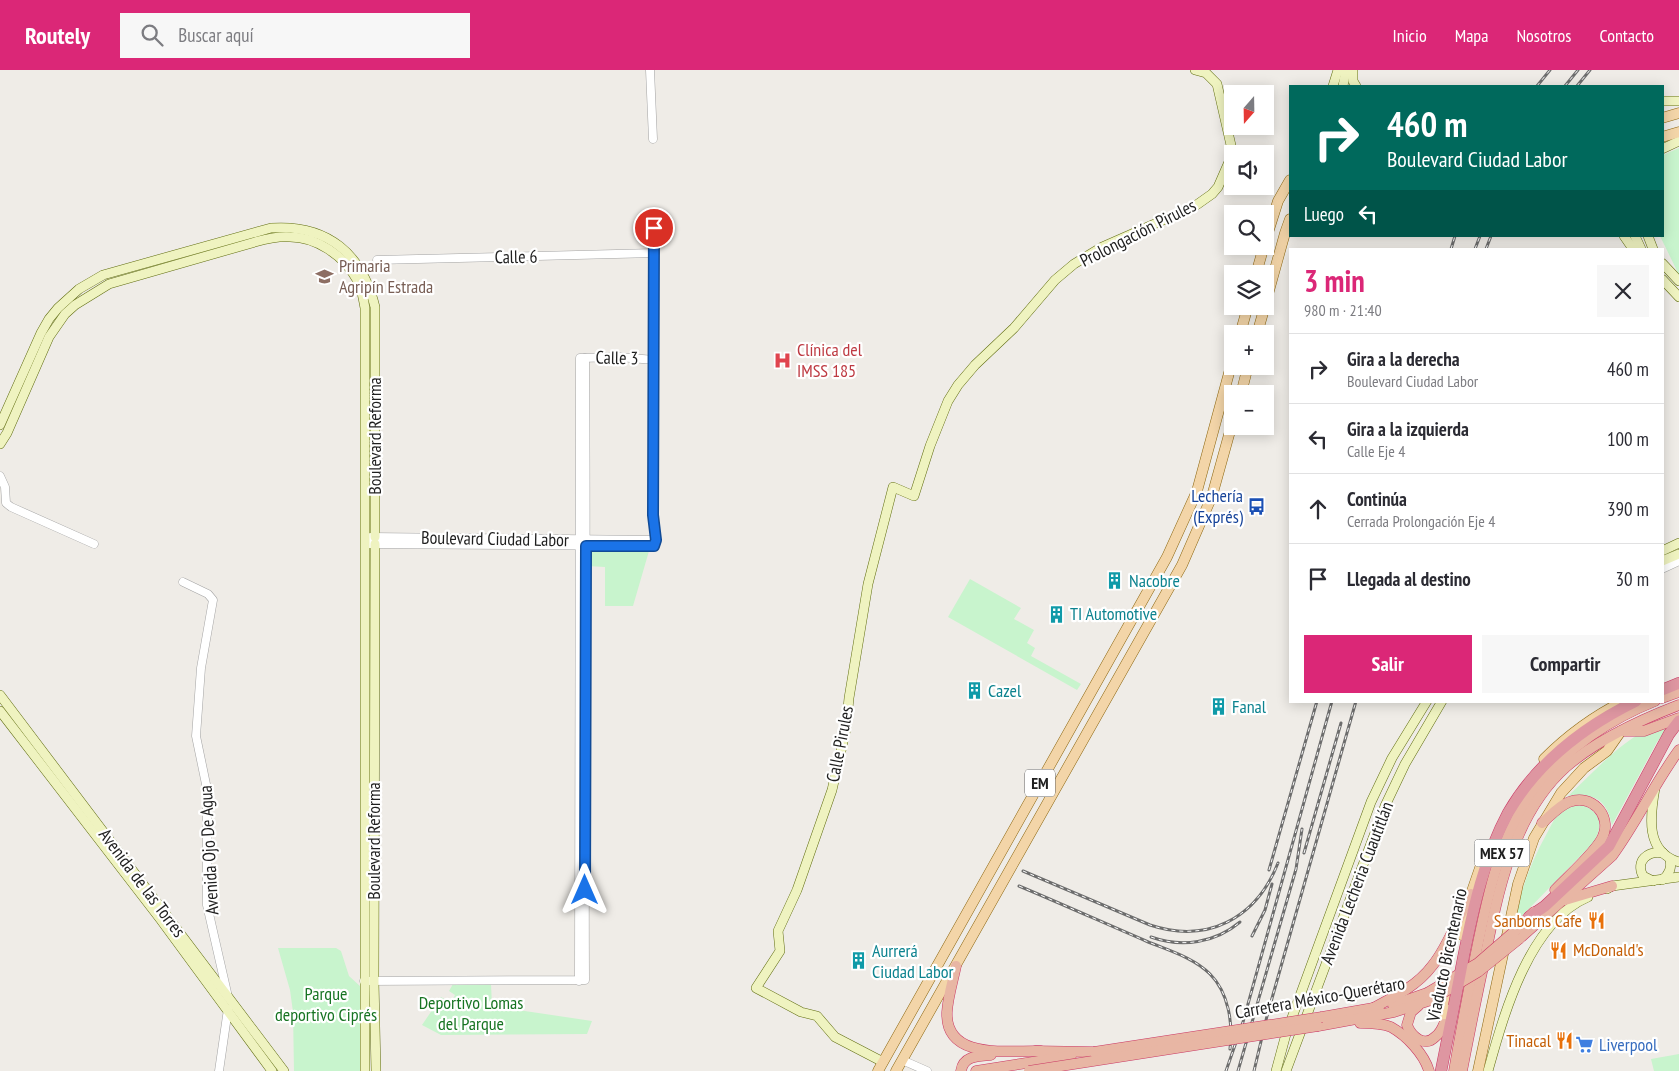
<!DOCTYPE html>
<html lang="es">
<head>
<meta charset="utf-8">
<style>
	body { margin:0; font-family:"PT Sans Narrow",sans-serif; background:#f7f7f7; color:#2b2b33; height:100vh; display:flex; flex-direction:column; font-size:19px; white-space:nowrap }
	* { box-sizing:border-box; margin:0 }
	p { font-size:16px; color:#7c7c81 }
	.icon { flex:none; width:28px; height:28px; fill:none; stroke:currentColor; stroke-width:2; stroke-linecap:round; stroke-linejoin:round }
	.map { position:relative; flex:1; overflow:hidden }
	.drawer { position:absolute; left:1289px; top:178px; width:375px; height:455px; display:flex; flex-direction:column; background:#fff; border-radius:0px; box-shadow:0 2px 12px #0003 }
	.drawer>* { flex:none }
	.banner { position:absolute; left:1289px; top:15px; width:375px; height:152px; border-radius:0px; box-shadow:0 2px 12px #0003; background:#00695c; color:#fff; overflow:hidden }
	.needle { width:32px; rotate:200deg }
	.fabs { position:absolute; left:1224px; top:15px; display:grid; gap:10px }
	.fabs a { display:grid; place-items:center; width:50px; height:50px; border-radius:0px; background:#fff; box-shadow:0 2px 12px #0003; font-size:25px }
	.pin { position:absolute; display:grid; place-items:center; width:42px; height:42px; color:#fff; margin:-21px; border:2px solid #fff; border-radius:50%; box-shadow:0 1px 5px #0007 }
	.me { position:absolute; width:55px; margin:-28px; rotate:0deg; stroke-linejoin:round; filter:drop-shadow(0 0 4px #0008) }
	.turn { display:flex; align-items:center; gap:18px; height:105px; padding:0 15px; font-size:22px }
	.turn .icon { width:65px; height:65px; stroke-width:2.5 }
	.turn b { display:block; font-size:35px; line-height:42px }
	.then { display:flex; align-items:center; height:48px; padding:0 15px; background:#0003; gap:10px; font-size:19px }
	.round { display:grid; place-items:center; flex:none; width:52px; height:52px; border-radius:0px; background:#f7f7f7 }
	.overview { display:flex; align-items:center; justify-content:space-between; height:85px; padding:0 15px }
	h1 { font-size:30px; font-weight:700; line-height:38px; color:#db2777 }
	.primary-button { display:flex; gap:10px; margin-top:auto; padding:10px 15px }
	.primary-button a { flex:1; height:58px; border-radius:0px; background:#db2777; color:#fff; font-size:20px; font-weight:700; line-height:58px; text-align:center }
	.primary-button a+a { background:#f7f7f7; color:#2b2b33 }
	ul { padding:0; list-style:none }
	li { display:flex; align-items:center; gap:15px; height:70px; padding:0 15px; border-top:1px solid #e1e1e2 }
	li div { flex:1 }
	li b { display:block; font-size:19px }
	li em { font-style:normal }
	header { display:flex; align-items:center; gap:30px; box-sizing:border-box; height:70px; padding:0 25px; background:#db2777; color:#fff }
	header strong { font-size:24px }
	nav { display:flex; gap:28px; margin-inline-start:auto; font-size:18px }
	.search { width:350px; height:45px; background:#f7f7f7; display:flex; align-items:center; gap:12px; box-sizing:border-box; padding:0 18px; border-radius:0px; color:#7c7c81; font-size:19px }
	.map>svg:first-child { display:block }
	.park { fill:#c8f4cd }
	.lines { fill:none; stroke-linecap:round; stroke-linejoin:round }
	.tertiary-casing { stroke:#a3a3a3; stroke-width:9 }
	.secondary-casing { stroke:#606d10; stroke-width:10 }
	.primary-casing { stroke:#8c660f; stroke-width:11 }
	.trunk-casing { stroke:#ca3764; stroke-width:11 }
	.motorway-casing { stroke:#ca3764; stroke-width:12 }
	.tertiary { stroke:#fff; stroke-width:8 }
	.secondary { stroke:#eff3c0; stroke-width:9 }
	.primary { stroke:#f3d5a8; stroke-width:10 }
	.trunk { stroke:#e8b6a4; stroke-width:10 }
	.motorway { stroke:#de96a1; stroke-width:11 }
	.rail-casing { stroke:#6d6d6d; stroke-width:3 }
	.rail { stroke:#fff; stroke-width:1; stroke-dasharray:4; stroke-linecap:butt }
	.trunk-bridge-casing { stroke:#ca3764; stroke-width:11; stroke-linecap:butt }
	.motorway-bridge-casing { stroke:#ca3764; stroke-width:12; stroke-linecap:butt }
	.trunk-bridge { stroke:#e8b6a4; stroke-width:10 }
	.motorway-bridge { stroke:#de96a1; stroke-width:11 }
	.route-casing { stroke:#114b97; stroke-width:12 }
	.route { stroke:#1a73e8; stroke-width:9 }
	.labels { text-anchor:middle; stroke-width:4.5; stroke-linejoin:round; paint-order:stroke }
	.shield { fill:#fff; stroke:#626262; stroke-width:1 }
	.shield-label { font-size:16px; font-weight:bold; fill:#1f1f1f }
	.street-label { font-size:18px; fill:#1f1f1f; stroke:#fff }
	.education-label { font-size:18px; fill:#785e54; stroke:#fff; text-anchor:start }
	.health-label { font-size:18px; fill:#be3a42; stroke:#fff; text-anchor:start }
	.transit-label { font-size:18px; fill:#164399; stroke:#fff; text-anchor:end }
	.culture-label { font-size:18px; fill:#0d838f; stroke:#fff; text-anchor:start }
	.food-label { font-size:18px; fill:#c56008; stroke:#fff; text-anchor:end }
	.park-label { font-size:18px; fill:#177422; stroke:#fff }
	.shop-label { font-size:18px; fill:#366cbe; stroke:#fff; text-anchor:start }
</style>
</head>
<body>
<header>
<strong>Routely</strong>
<div class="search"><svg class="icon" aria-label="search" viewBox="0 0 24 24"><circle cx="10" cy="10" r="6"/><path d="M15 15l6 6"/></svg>Buscar aquí</div>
<nav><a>Inicio</a><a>Mapa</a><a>Nosotros</a><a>Contacto</a></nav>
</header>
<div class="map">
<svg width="1679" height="1001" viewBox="0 0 1679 1001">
	<rect width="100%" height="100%" fill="#efece7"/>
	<g class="park">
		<path d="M1679,78V205L1660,166H1662L1663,85Z"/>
		<path d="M587,479L649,481L633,536H605V497L587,496Z"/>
		<path d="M970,509L1021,538L1014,549L1034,560L1027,573L1035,578L1031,586L1081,614L1077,620L948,547Z"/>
		<path d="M1679,644L1657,672L1612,755C1606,728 1594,723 1567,727C1592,704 1614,678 1644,661C1655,655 1667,650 1679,644Z"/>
		<path d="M1582,735C1601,742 1603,754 1595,771L1513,855C1520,823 1530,794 1546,765C1550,758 1554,748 1560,742C1567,736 1574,736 1582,735Z"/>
		<path d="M278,878H336L341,881L349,906L361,917L362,1001H294L293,942L290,920Z"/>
		<path d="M453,914H491L492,936L592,951L587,964L441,965L422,955L441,927L451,933L455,925L449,921Z"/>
		<path d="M1679,984V1001H1654L1651,989Z"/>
	</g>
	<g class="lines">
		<defs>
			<g id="tertiary">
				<path d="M650,0L653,69"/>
				<path d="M377,190L655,183"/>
				<path d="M0,406L5,417L6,433L11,437L94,474"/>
				<path d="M371,467L656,470"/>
				<path d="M365,474L654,476L656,470L653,445L654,158"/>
				<path d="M1662,499L1679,491"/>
				<path d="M183,512L208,524L213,530L201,598L196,666L207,719V835L228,927"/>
				<path d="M364,911L585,910C584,703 587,495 585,288"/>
				<path d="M579,911L580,288L619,287L654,290"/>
				<path d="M902,990L927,1001"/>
				<path d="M219,1001L228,939"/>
			</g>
			<g id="secondary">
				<path d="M1195,0L1206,3L1217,14L1233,84"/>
				<path d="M1353,0V11L1356,16"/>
				<path d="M1333,16L1338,0"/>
				<path d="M1343,16L1346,0"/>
				<path d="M1662,31H1679"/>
				<path d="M1662,79L1679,71"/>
				<path d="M1624,166L1633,179"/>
				<path d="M1635,166L1641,179"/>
				<path d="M1648,166L1653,179"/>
				<path d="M1662,193L1679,211"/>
				<path d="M1662,209L1679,227"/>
				<path d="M0,355L41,263L49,249L58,238L79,219L103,205L271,158C328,154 362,184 375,237V467"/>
				<path d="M0,374L7,363L49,267L65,244L75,235L109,214L255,172C266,169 278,166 290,167C316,167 343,185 356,208C362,217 363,228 365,238V1001"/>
				<path d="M375,474L374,911L376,1001"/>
				<path d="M1662,481L1679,473"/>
				<path d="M1662,491L1679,484"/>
				<path d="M0,625L284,1001"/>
				<path d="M0,641L161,850L272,1001"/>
				<path d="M1655,718C1650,746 1645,782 1679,792"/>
				<path d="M1662,810C1669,805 1672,798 1670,789"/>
				<path d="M1653,811L1643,806C1635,791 1648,780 1663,783"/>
				<path d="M1607,819L1612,816L1679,807"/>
				<path d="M883,992L835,967L817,946L801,942L756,918L780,881L778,861L797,820L832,720L846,659L849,628L868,514L893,417L914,426L930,376L948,331L958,315L975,295L1014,258L1055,210L1074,194L1102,177L1177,144L1195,136L1212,124L1218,117L1232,85"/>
				<path d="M1276,1001L1286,964L1371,732L1392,688L1427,631"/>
				<path d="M1286,1001L1385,736L1405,694L1442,631"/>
				<path d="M1488,1001C1504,944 1529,852 1588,827"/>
			</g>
			<g id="primary">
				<path d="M1662,48L1679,43"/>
				<path d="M1662,67L1679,62"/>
				<path d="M1265,172L1278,131L1290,110"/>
				<path d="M1256,204L1264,176"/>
				<path d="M1265,235L1285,163L1290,149"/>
				<path d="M1240,264L1248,236"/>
				<path d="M1257,264L1265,236"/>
				<path d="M1241,324L1248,296"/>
				<path d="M1544,689C1568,665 1594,646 1624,631"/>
				<path d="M1462,865L1471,824L1481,795"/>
				<path d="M1443,961L1453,911"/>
				<path d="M878,1001L1167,487L1197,421L1232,292"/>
				<path d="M896,1001L1182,495L1212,426L1232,354"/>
				<path d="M1478,1001L1518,814L1534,768L1561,723L1584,698L1607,681L1621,661"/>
			</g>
			<g id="trunk">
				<path d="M1662,628L1679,622"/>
				<path d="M1622,661H1644L1679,648"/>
				<path d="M1542,753C1550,746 1559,736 1569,732C1591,723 1612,745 1603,766C1598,780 1566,808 1555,820"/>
				<path d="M1565,830L1612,816"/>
				<path d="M1516,860L1534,842"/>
				<path d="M1519,869L1612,786C1637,752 1654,714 1679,680"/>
				<path d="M956,896C953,911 948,926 947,942C945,991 1009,980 1041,981"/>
				<path d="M1393,935L1427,923"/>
				<path d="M1418,936L1411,942L1407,955C1411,966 1424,978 1435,967C1439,964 1442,959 1444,954"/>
				<path d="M1373,938C1394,927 1417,916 1432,896C1448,877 1458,847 1471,824"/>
				<path d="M1322,947L1379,937"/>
				<path d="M1360,953C1370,953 1382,953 1391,957C1407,966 1424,984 1429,1001"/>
				<path d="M1318,956L1394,942L1431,930"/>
				<path d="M1035,981L1094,982"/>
				<path d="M961,1001C963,986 978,986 991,985"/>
				<path d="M976,1001L1071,986"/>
				<path d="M1454,1001C1460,965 1467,929 1474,893C1486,833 1498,766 1537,716C1567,678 1610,649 1655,631"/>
				<path d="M1462,1001C1469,965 1476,929 1484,893C1497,826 1512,745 1566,697C1598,669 1640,650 1679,635"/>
			</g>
			<g id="motorway">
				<path d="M1662,620L1679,613"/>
				<path d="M1529,847L1545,836L1609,776L1669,664L1679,651"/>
				<path d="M1463,889C1473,839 1484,788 1508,743C1537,693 1585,656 1636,631"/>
				<path d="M1441,1001L1454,936"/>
			</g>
		</defs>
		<use href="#tertiary" class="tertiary-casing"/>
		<use href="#secondary" class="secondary-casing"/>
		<use href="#primary" class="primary-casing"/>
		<use href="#trunk" class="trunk-casing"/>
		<use href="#motorway" class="motorway-casing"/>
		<use href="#tertiary" class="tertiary"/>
		<use href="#secondary" class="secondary"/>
		<use href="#primary" class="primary"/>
		<use href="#trunk" class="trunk"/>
		<use href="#motorway" class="motorway"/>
		<defs>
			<g id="rail">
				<path d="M1537,16L1550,0"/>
				<path d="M1565,16L1578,0"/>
				<path d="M1577,16L1590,0"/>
				<path d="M1451,179L1455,166"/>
				<path d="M1475,179L1480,166"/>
				<path d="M1486,179L1491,166"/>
				<path d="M1304,783L1341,653"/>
				<path d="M1269,800L1317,631"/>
				<path d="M1023,801L1150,855C1207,874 1256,849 1278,793"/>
				<path d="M1019,816C1062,834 1104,853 1146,871C1167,880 1193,887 1210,904C1229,923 1233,954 1230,979"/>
				<path d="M1252,866L1265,840L1272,814"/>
				<path d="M1151,867C1182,878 1215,873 1240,852"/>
				<path d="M1226,1001L1243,952L1332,631"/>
				<path d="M1238,1001L1296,799L1302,759"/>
				<path d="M1254,1001L1267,946L1356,631"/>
			</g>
		</defs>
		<use href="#rail" class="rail-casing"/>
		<use href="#rail" class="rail"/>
		<defs>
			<g id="trunk-bridge">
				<path d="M1427,923L1478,893L1516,860"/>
				<path d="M1431,930L1478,902L1519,869"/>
				<path d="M1094,982L1322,947"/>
				<path d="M1029,1001L1318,956"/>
			</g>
			<path id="motorway-bridge" d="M1454,936L1463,889"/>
		</defs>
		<use href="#trunk-bridge" class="trunk-bridge-casing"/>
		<use href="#motorway-bridge" class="motorway-bridge-casing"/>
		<use href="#trunk-bridge" class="trunk-bridge"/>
		<use href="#motorway-bridge" class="motorway-bridge"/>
	</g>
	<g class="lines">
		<defs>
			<path id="route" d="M585,820L586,476H654L656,470L653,445L654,158"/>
		</defs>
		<use href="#route" class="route-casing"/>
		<use href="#route" class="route"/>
	</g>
	<defs>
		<symbol id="school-bare" viewBox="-9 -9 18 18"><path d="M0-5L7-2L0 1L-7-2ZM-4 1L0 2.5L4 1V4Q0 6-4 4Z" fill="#8d6e63" stroke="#fff" stroke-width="2.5" paint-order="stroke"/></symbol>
		<symbol id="hospital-bare" viewBox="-9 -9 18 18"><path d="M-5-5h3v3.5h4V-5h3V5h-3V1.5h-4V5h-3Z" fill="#e0444e" stroke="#fff" stroke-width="2.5" paint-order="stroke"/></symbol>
		<symbol id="bus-bare" viewBox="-9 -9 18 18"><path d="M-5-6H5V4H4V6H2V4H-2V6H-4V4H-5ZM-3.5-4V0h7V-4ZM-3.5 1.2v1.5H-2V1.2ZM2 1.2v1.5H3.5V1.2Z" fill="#1a4fb4" stroke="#fff" stroke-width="2.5" paint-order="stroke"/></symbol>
		<symbol id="building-bare" viewBox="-9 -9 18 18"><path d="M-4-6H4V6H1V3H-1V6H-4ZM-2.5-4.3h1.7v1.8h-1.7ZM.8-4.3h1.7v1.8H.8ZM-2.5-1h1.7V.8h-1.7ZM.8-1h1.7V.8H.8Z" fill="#0f9aa8" stroke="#fff" stroke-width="2.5" paint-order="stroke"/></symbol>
		<symbol id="restaurant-bare" viewBox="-9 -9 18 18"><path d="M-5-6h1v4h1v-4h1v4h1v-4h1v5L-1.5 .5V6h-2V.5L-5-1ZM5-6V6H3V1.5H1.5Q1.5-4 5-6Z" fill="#e8710a" stroke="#fff" stroke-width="2.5" paint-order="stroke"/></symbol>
		<symbol id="supermarket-bare" viewBox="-9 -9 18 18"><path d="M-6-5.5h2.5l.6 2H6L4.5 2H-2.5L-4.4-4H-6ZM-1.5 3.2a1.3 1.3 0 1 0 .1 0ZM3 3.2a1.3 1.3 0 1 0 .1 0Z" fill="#3f7fe0" stroke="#fff" stroke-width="2.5" paint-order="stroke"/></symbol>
	</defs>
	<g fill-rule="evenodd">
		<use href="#school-bare" x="312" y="194" width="25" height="25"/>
		<use href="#hospital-bare" x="770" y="278" width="25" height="25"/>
		<use href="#bus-bare" x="1244" y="424" width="25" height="25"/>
		<use href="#building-bare" x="1102" y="498" width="25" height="25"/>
		<use href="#building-bare" x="1044" y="532" width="25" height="25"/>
		<use href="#building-bare" x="962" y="608" width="25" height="25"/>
		<use href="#building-bare" x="1206" y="624" width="25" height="25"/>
		<use href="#restaurant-bare" x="1584" y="838" width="25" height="25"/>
		<use href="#restaurant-bare" x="1546" y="868" width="25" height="25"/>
		<use href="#building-bare" x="846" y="878" width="25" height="25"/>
		<use href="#restaurant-bare" x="1552" y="958" width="25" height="25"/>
		<use href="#supermarket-bare" x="1572" y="962" width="25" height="25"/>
	</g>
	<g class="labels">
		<g class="shield">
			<rect x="1025" y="699.5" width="30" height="27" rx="4"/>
			<rect x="1474.5" y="769.5" width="55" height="27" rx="4"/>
		</g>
		<g class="shield-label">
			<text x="1040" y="719">EM</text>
			<text x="1502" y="789">MEX 57</text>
		</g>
		<g class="street-label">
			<text transform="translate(1138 163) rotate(-27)" y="6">Prolongación Pirules</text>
			<text transform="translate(516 187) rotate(-1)" y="6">Calle 6</text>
			<text transform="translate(617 288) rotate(1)" y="6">Calle 3</text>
			<text transform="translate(375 366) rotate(-90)" y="6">Boulevard Reforma</text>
			<text transform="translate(495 469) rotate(1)" y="6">Boulevard Ciudad Labor</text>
			<text transform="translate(840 674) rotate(-79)" y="6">Calle Pirules</text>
			<text transform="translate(374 771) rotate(-90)" y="6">Boulevard Reforma</text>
			<text transform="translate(209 780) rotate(-93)" y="6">Avenida Ojo De Agua</text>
			<text transform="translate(142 813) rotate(53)" y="6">Avenida de las Torres</text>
			<text transform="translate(1357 813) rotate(-69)" y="6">Avenida Lecheria Cuautitlán</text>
			<text transform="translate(1447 885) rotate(-78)" y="6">Viaducto Bicentenario</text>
			<text transform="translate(1320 928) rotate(-10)" y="6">Carretera México-Querétaro</text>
		</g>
		<g class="education-label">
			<text x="339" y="202">Primaria<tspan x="339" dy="21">Agripín Estrada</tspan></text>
		</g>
		<g class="health-label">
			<text x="797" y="286">Clínica del<tspan x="797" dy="21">IMSS 185</tspan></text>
		</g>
		<g class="transit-label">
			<text x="1243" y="432">Lechería<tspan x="1243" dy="21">(Exprés)</tspan></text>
		</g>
		<g class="culture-label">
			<text x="1129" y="517">Nacobre</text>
			<text x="1070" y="550">TI Automotive</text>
			<text x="988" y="627">Cazel</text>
			<text x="1232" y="643">Fanal</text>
			<text x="872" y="887">Aurrerá<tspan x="872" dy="21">Ciudad Labor</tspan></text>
		</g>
		<g class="food-label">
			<text x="1582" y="857">Sanborns Cafe</text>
			<text x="1573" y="886" text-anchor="start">McDonald's</text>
			<text x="1551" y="977">Tinacal</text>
		</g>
		<g class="park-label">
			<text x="326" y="930">Parque<tspan x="326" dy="21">deportivo Ciprés</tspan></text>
			<text x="471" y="939">Deportivo Lomas<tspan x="471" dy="21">del Parque</tspan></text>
		</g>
		<g class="shop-label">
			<text x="1599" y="981">Liverpool</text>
		</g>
	</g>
</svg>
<div class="fabs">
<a><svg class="needle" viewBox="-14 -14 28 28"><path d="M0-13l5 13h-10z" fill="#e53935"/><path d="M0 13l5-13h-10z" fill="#7c7c81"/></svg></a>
<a><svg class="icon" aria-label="sound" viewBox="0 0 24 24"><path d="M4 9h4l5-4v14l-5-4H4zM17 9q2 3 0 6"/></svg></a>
<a><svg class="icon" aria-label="search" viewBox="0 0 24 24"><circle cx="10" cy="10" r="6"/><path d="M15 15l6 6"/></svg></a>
<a><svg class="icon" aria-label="layers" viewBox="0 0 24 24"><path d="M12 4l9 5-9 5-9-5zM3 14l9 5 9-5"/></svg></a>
<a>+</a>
<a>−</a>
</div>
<div class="pin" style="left:654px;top:158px;background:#d93025"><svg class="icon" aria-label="arrive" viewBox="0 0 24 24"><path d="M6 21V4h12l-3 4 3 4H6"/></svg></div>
<svg class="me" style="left:585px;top:820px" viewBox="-20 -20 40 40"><path d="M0-17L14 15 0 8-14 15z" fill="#1a73e8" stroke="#fff" stroke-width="4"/></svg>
<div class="banner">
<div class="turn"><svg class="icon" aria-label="right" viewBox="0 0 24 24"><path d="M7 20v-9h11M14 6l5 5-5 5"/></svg><div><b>460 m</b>Boulevard Ciudad Labor</div></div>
<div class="then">Luego<svg class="icon" aria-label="left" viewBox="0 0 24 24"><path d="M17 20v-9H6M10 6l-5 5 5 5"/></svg></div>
</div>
<section class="drawer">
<div class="overview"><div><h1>3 min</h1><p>980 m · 21:40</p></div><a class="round"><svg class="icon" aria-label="close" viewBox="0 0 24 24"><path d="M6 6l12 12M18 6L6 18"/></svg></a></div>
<ul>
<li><svg class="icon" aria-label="right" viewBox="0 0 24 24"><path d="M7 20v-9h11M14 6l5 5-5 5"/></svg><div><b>Gira a la derecha</b><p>Boulevard Ciudad Labor</p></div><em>460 m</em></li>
<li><svg class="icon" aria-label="left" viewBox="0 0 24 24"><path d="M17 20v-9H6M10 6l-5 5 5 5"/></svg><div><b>Gira a la izquierda</b><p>Calle Eje 4</p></div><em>100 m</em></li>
<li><svg class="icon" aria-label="ahead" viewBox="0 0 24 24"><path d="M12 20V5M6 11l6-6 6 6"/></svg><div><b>Continúa</b><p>Cerrada Prolongación Eje 4</p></div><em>390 m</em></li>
<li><svg class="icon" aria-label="arrive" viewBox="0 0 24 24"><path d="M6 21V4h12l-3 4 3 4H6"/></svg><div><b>Llegada al destino</b></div><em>30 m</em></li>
</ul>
<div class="primary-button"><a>Salir</a><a>Compartir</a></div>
</section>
</div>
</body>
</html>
